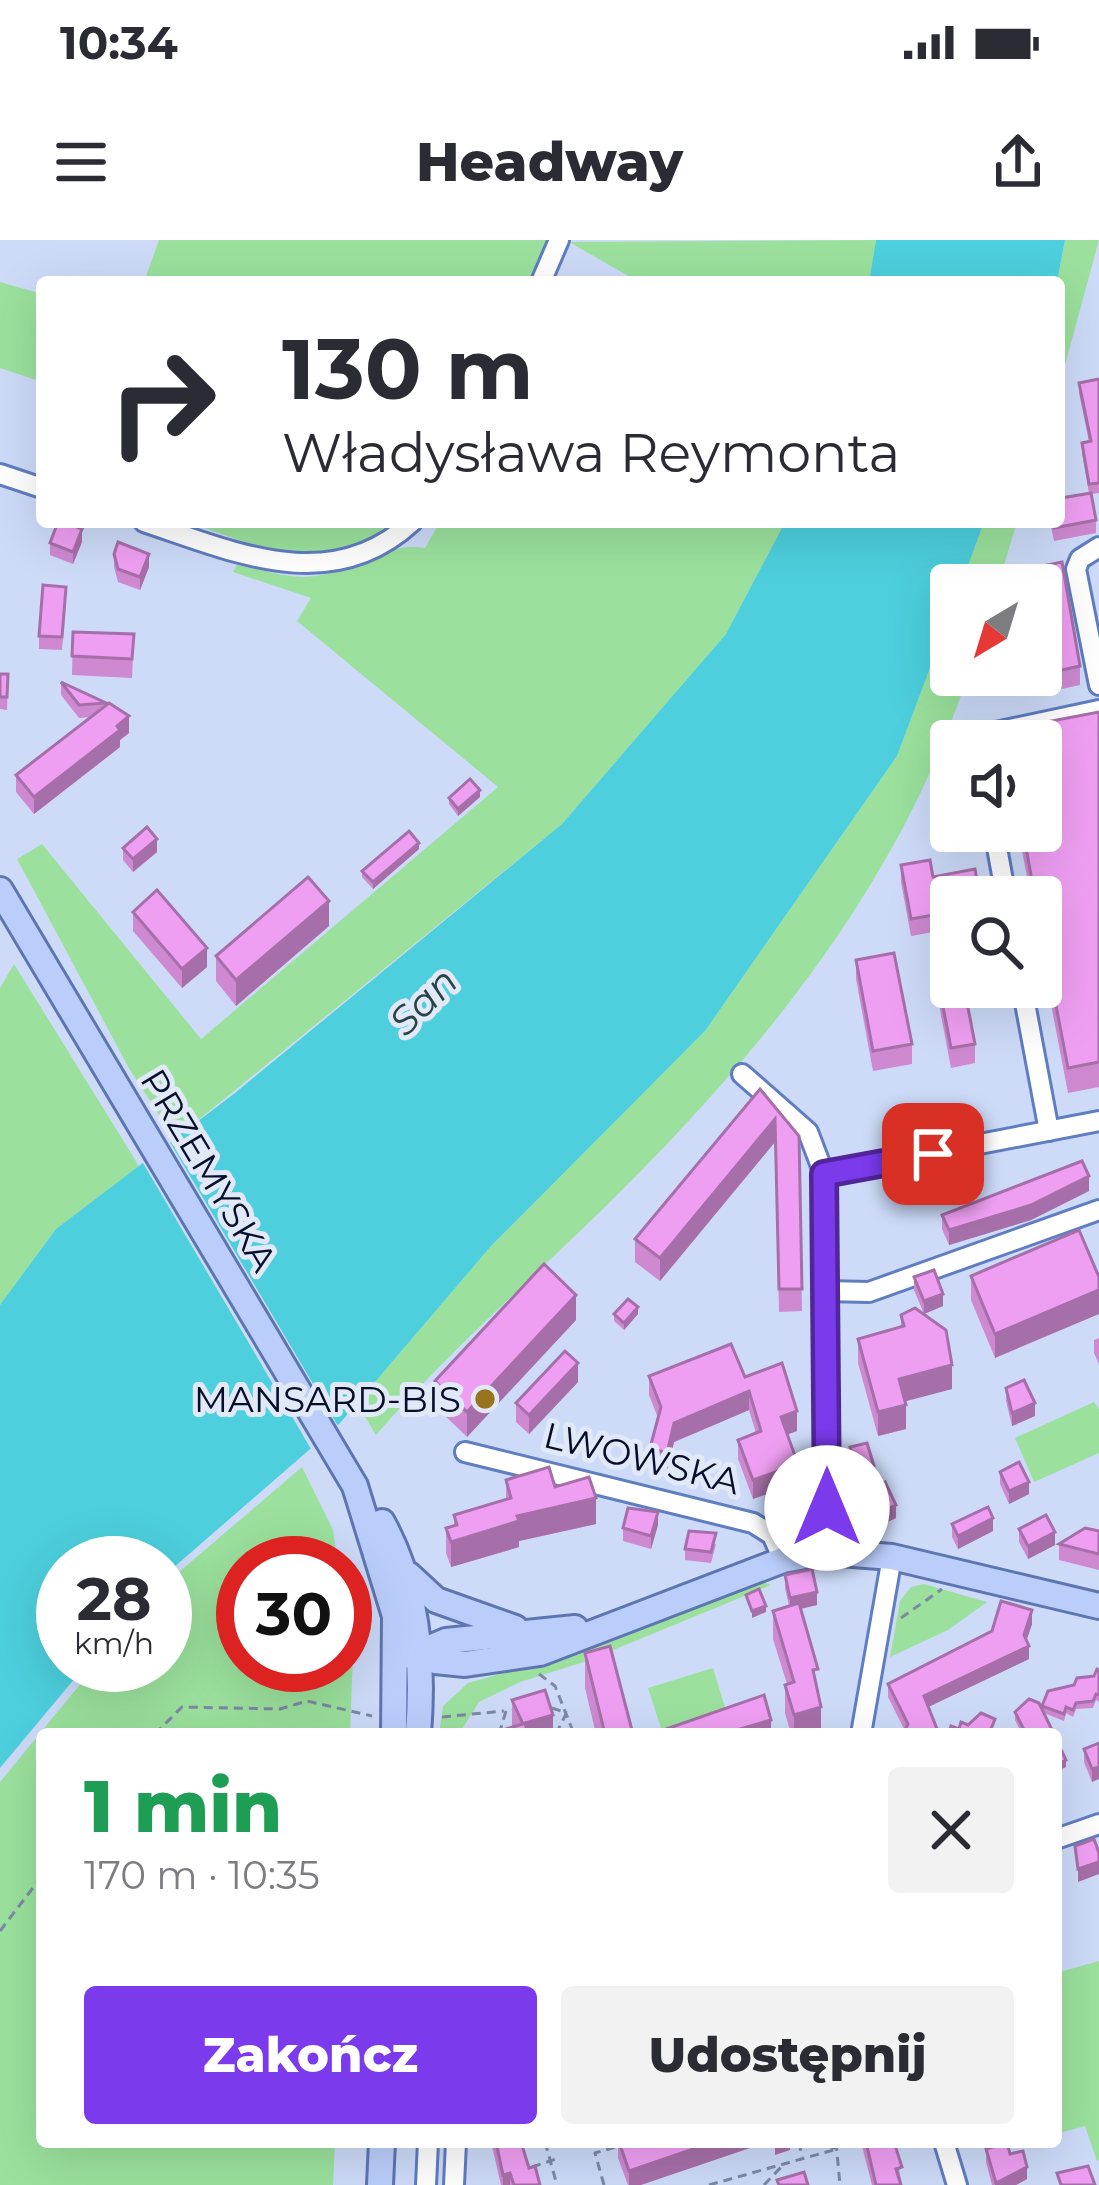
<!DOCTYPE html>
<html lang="pl">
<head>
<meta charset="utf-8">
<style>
	body { margin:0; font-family:Montserrat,sans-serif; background:#f2f2f3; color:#2b2b33; height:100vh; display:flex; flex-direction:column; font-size:45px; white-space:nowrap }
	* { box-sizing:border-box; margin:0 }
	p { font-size:39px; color:#7c7c81 }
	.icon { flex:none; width:66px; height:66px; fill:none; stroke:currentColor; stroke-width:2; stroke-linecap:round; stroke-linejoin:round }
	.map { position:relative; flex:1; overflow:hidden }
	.sheet { position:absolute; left:36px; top:1488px; width:1026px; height:420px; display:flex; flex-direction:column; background:#fff; border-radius:12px; box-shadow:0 12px 48px #0002 }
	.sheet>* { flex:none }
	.top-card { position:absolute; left:36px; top:36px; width:1029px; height:252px; border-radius:12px; box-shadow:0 12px 48px #0002; background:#fff; color:#2b2b33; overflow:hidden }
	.needle { width:78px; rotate:218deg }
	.tools { position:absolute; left:930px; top:324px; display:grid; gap:24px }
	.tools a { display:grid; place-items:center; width:132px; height:132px; border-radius:12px; background:#fff; box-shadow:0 12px 48px #0002; font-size:60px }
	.speed { position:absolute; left:36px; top:1296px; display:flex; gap:24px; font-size:60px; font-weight:700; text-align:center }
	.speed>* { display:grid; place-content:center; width:156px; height:156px; border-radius:50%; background:#fff; box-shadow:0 12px 48px #0002; line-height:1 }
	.speed small { font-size:30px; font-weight:400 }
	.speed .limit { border:18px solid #d22; background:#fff; color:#111 }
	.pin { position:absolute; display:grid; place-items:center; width:102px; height:102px; color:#fff; margin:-51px; border-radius:24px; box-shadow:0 6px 18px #0006 }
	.me { position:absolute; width:132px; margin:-66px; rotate:0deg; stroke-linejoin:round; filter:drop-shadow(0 0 9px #0008) }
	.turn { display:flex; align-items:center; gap:42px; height:252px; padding:0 48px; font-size:54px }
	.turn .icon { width:156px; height:156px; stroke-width:2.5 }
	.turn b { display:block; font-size:84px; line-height:102px }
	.round { display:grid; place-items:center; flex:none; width:126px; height:126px; border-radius:12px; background:#f2f2f3 }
	.overview { display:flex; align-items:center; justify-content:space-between; height:204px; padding:0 48px }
	h1 { font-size:72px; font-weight:800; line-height:90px; color:#1e9e55 }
	.primary-button { display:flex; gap:24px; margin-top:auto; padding:24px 48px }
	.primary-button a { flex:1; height:138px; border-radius:12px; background:#7c3aed; color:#fff; font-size:48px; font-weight:800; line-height:138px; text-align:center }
	.primary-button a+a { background:#f2f2f3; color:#2b2b33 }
	.status { display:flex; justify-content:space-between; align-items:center; height:84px; padding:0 60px; background:#fff; direction:ltr }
	.status svg { height:33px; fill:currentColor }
	header { display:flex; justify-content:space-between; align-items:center; height:156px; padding:0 48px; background:#fff; font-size:54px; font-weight:800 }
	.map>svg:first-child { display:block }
	.green { fill:#9be19d }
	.water { fill:#4dcfdd }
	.pier { fill:#cddbf9 }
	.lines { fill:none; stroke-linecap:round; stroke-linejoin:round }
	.minor-casing { stroke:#5f7dc1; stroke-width:24 }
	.major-casing { stroke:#5e76b0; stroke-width:30 }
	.path { stroke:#7d89a5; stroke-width:3; stroke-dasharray:9 6; stroke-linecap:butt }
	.minor { stroke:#fff; stroke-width:18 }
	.major { stroke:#bbcefb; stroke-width:24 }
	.wall { fill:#ce89d0 }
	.shaded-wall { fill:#a76fa9 }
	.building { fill:#ef9ff2; stroke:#a76fa9; stroke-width:3 }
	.route-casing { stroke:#51269a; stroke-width:30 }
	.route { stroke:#7c3aed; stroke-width:21 }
	.poi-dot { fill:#97741d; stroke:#e1e8f7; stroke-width:4.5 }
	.labels { text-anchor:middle; stroke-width:10; stroke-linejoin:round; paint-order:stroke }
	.street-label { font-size:36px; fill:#060f29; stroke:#e1e8f7 }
	.poi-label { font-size:36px; fill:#060f29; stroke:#e1e8f7; text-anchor:end }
	.water-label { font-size:39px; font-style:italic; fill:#284447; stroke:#e1e8f7 }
</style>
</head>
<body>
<div class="status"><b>10:34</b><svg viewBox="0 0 49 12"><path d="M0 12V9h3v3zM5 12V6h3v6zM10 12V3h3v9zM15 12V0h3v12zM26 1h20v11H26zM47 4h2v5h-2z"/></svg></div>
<header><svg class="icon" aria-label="menu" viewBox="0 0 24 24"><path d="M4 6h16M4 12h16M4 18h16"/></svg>Headway<svg class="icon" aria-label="share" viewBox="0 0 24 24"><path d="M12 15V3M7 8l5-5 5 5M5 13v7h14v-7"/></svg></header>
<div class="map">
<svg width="1099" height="1945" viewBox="0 0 1099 1945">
	<rect width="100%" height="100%" fill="#cddbf9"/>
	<g class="green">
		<path d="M159,0H547L529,42H144Z"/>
		<path d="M876,0L869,42H639L569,2Z"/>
		<path d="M1065,0H1099L1059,147L1057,42Z"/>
		<path d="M0,42L42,54V142L0,128Z"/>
		<path d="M189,282H399C341,344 254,306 189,282Z"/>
		<path d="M440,282H785L726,394L562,584L175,899L130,830L17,619L42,604L201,799L498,547L297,381L311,358L233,332L237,325C259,329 283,337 304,337C347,337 384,301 425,308Z"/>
		<path d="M984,282H1017L998,345H961Z"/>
		<path d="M951,372V435H968C899,646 759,816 602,970C526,1044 446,1114 376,1195L357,1163L491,1006L705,791L897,516Z"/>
		<path d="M14,724L139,926L56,989L0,1065V748Z"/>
		<path d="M1094,1162L1099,1169V1213L1034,1242L1015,1198Z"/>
		<path d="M302,1227L333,1290L338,1323H243V1425H345V1363L353,1413L350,1494H42V1902H335L333,1945H0V1542L96,1425H165V1344Z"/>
		<path d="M762,1342L771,1345L584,1422L520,1442L479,1462L459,1494H439L443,1466L468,1443L603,1405Z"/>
		<path d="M924,1344L987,1362L948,1390L890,1417L900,1361L911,1347Z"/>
		<path d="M713,1428L727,1474L663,1494L648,1448Z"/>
		<path d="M1099,1721V1920L1097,1921L1085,1886L1056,1894V1733Z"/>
	</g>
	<g class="water">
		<path d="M876,0H1065L1057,42H869Z"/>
		<path d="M785,282H984L961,345H951V372L897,516L705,791L491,1006L340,1183L165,1335V1323H63V1425H86L0,1528V1065L56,989L235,853L562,584L726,394Z"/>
	</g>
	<path class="pier" d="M167,897L341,1191L314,1214L140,918Z"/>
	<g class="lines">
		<defs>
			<g id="minor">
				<path d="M541,42L559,0"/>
				<path d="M0,234L42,248"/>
				<path d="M144,282C234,312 331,357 412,282"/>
				<path d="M1099,307L1080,319L1076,329L1099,445"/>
				<path d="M983,501L991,493L1099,470"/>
				<path d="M994,591L1006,657"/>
				<path d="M1022,747L1049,891"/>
				<path d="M742,834L808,892L824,934L827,1312"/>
				<path d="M824,934L1099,881"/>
				<path d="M825,1051L869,1052L1099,970"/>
				<path d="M465,1212L753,1283L772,1295L783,1320"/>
				<path d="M861,1494L892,1317"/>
				<path d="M1056,1599L1099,1584"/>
				<path d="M944,1902L957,1945"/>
				<path d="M426,1945L428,1902"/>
				<path d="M454,1945L456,1902"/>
			</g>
			<g id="major">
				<path d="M0,650L355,1246L395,1376L394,1494"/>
				<path d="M382,1282C418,1347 424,1421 418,1494"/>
				<path d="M409,1335L436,1360L515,1388"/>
				<path d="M396,1378L411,1403L435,1421L465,1424L540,1413L783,1320L827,1312L892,1317L1099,1366"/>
				<path d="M411,1416L446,1401L575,1388"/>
				<path d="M380,1945L382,1902"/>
			</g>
		</defs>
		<use href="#minor" class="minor-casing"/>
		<use href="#major" class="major-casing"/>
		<g class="path">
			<path d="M787,1285L808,1287"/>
			<path d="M901,1378L942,1349"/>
			<path d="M539,1434L555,1446L574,1494"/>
			<path d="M552,1468L567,1473"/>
			<path d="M442,1477L504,1471"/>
			<path d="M155,1494L182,1467L280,1469L307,1461L372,1476"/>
			<path d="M499,1494L506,1471L513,1470"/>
			<path d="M556,1494L566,1474"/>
			<path d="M0,1691L42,1636"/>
			<path d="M545,1902L557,1945"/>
			<path d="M799,1902L802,1917"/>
			<path d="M836,1902L840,1945"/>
			<path d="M532,1927L559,1918"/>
			<path d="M604,1945L595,1913L619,1906"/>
			<path d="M709,1945L837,1909L816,1902"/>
			<path d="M764,1945L783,1925"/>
		</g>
		<use href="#minor" class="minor"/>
		<use href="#major" class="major"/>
	</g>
	<g class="wall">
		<path d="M1099,139V253L1091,254L1096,280V293L1054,301L1050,282H1059L1061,258L1089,253L1082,213V203L1089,202L1079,153V143Z"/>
		<path d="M82,302L73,324L50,315V303Z"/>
		<path d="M114,314L149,327L140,350L118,342L114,327Z"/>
		<path d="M1038,327L1080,426V445L1057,450L1041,364V345H1038Z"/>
		<path d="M66,360L62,410L39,409V396Z"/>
		<path d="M73,392L134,394L132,438L72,435Z"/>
		<path d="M0,434H8L7,470L0,469Z"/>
		<path d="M61,442L106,463V466L129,493L120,500V507L34,574L16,552V535L91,477L79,478L61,455Z"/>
		<path d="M1099,472V847L1068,853L1041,712V657H1031L1018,591H1041V501H1004V490Z"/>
		<path d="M480,557L458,576L449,564V558Z"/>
		<path d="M123,608L157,612L133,632L123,620Z"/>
		<path d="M419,609L373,649L362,637V631Z"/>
		<path d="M901,625L933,637L951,657V689L911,696L901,642Z"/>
		<path d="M133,672L207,727L182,748L133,691Z"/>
		<path d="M329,686L236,766L216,741V716Z"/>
		<path d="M856,720L912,804V824L873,831L856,739Z"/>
		<path d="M936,730L975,804V823L951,828L936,749Z"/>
		<path d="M760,849L799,896L802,1071L779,1072L775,902L660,1041L635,1022V999Z"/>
		<path d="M1089,951L1031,980L949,1005L942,989V975Z"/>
		<path d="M971,1036L1099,1037L995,1118L971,1060Z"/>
		<path d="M914,1037L943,1066L924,1074L914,1050Z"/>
		<path d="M614,1074H638L624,1090L614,1081Z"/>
		<path d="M901,1075L952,1149L905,1161L906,1189L878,1196L858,1123V1099L901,1087Z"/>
		<path d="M576,1080L467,1197L435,1166V1141Z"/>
		<path d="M1099,1098V1124L1094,1113V1100Z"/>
		<path d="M649,1136L745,1137L797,1191L787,1194L798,1243L753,1259L738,1219V1200L756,1193L749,1170L674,1202L667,1232L650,1227V1208L658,1178L649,1155Z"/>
		<path d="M578,1142L529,1194L516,1182V1163Z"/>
		<path d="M1006,1148L1035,1176L1012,1186L1006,1161Z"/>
		<path d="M850,1207L874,1239L857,1243L850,1220Z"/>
		<path d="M1000,1232L1029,1254L1009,1264L1000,1244Z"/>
		<path d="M506,1240L555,1247L596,1284L519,1301V1307L451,1327L446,1313V1288L454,1285V1275L506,1260Z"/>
		<path d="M864,1252L896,1278L874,1288L864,1265Z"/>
		<path d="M952,1284L993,1291L958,1309L952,1297Z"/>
		<path d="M658,1285L651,1309L623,1301V1288Z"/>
		<path d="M1019,1289L1055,1305L1028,1319L1019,1302Z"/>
		<path d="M1099,1291V1330L1059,1320V1304Z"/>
		<path d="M716,1304L711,1323L685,1320V1309Z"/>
		<path d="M785,1335L817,1365L801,1369L818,1453L821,1494H791L785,1473V1445L787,1444L773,1399V1371L789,1366L785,1348Z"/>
		<path d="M1032,1384L1026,1401L1029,1419L928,1467L905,1491L888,1457V1444Z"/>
		<path d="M585,1413L633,1494H596L585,1448Z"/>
		<path d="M1099,1430V1462L1096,1460L1093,1468L1076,1469L1073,1477L1066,1473L1064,1481L1044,1473L1054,1494H1022L1015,1480V1472L1042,1471V1466L1074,1445L1094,1436Z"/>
		<path d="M512,1460L553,1494L512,1487Z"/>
		<path d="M1099,1503L1092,1542L1084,1522V1509Z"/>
		<path d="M491,1902H521L529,1928L540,1945H501Z"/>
		<path d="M618,1902L641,1945H628L618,1918Z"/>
		<path d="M861,1902H894L902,1945H872Z"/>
		<path d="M986,1909L1010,1914L1027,1939L1016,1945H992L986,1922Z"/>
	</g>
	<g class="shaded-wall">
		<path d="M82,289V302L73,324V312Z"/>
		<path d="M149,314V327L140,350V337Z"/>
		<path d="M129,476V493L120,500V507L34,574V557Z"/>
		<path d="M480,550V557L458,576V569Z"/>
		<path d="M157,599V612L133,632V619Z"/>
		<path d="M419,603V609L373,649V642Z"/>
		<path d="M329,661V686L236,766V740Z"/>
		<path d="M207,708V727L182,748V729Z"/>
		<path d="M775,879V902L660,1041V1018Z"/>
		<path d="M1089,936V951L1031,980L949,1005V990Z"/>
		<path d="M1099,1050V1074L995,1118V1094Z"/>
		<path d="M943,1054V1066L924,1074V1061Z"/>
		<path d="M576,1055V1080L467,1197V1172Z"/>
		<path d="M638,1067V1074L624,1090V1083Z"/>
		<path d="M578,1123V1142L529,1194V1175Z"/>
		<path d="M952,1125V1149L899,1163V1139Z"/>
		<path d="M749,1151V1170L674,1202L667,1232V1213L674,1183Z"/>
		<path d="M1035,1163V1176L1012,1186V1173Z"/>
		<path d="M906,1165V1189L878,1196V1172Z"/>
		<path d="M797,1171V1191L781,1197V1177Z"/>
		<path d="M798,1224V1243L753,1259V1240Z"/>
		<path d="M874,1226V1239L857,1243V1230Z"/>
		<path d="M1029,1242V1254L1009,1264V1251Z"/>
		<path d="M596,1258V1284L519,1301V1307L451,1327V1302L517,1276Z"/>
		<path d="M896,1265V1278L874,1288V1275Z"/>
		<path d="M658,1272V1285L651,1309V1296Z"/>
		<path d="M993,1278V1291L958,1309V1296Z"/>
		<path d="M1055,1292V1305L1028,1319V1306Z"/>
		<path d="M817,1352V1365L790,1371V1358Z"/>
		<path d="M766,1366V1372L752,1378V1371Z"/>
		<path d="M1032,1370V1384L1024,1408L1029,1406V1419L924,1469V1456L1024,1395Z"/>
		<path d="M821,1467V1494H794V1475Z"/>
		<path d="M553,1475V1494H525V1483Z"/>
		<path d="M771,1480V1494H723Z"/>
		<path d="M1066,1520V1527L1056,1532V1525Z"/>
		<path d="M1099,1527V1539L1092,1542V1529Z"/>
		<path d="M1099,1622V1634L1078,1642V1629Z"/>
		<path d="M714,1902H768L641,1945H629V1931Z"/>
		<path d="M775,1902H790V1910L775,1915Z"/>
		<path d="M1027,1927V1939L1016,1945H996V1943Z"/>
		<path d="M510,1933V1945H503V1935Z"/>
	</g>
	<g class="building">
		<path d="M1099,139V243L1089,244L1082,203L1091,201L1079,143Z"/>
		<path d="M1059,249L1061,258L1091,253L1096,280L1054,288L1052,282H1059Z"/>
		<path d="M58,282H64L82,289L73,312L50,303Z"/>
		<path d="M118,302L149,314L140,337L118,329L114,314Z"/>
		<path d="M1062,322L1080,426L1057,431L1038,327Z"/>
		<path d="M43,345L66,347L62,397L39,396Z"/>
		<path d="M73,392L134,394L132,419L72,416Z"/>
		<path d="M0,434H8L7,457H0Z"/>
		<path d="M61,442L106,463L79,465Z"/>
		<path d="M109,463L129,476L117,486L120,490L34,557L16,535Z"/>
		<path d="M1099,472V822L1068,828L1041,687V657H1035L1023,591H1041V501H1006L1004,490Z"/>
		<path d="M470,539L480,550L458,569L449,558Z"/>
		<path d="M147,587L157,599L133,619L123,608Z"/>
		<path d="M409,591L419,603L373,642L362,631Z"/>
		<path d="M930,620L933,637L975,629L980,657H951V672L911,679L901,625Z"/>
		<path d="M308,637L329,661L236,740L216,716Z"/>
		<path d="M157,650L207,708L182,729L133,672Z"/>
		<path d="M894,713L912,804L873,811L856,720Z"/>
		<path d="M951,727V747H964L975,804L951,808L936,730Z"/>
		<path d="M760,849L799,896L802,1049H779L775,879L660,1018L635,999Z"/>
		<path d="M1082,921L1089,936L1031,965L949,990L942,975Z"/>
		<path d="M1079,990L1099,1037V1050L995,1094L971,1036Z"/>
		<path d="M544,1024L576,1055L467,1172L435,1141Z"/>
		<path d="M934,1030L943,1054L924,1061L914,1037Z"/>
		<path d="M628,1059L638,1067L624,1083L614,1074Z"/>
		<path d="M915,1068L946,1090L952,1125L899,1139L906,1165L878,1172L858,1099L904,1086L901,1075Z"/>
		<path d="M731,1104L745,1137L782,1123L797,1171L781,1177L798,1224L753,1240L738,1200L761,1191L749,1151L674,1183L667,1213L650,1208L661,1167L649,1136Z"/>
		<path d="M565,1111L578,1123L529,1175L516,1163Z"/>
		<path d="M1024,1140L1035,1163L1012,1173L1006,1148Z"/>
		<path d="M867,1203L874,1226L857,1230L850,1207Z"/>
		<path d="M1019,1222L1029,1242L1009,1251L1000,1232Z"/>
		<path d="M549,1227L555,1247L589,1237L596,1258L517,1276L519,1281L451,1302L446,1288L457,1285L454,1275L511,1258L506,1240Z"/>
		<path d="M885,1242L896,1265L874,1275L864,1252Z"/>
		<path d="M988,1267L993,1278L958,1296L952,1284Z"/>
		<path d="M628,1268L658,1272L651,1296L623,1288Z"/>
		<path d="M1046,1275L1055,1292L1028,1306L1019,1289Z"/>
		<path d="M1085,1288L1099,1291V1314L1059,1304Z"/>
		<path d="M689,1291L716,1293L711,1312L685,1309Z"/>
		<path d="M812,1329L817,1352L790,1358L785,1335Z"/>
		<path d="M759,1349L766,1366L752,1371L746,1355Z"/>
		<path d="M1001,1361L1032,1370L1024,1395L1029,1406L924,1456L939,1494H903L908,1484L888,1444L992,1391Z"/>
		<path d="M799,1363L818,1429L813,1430L821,1467L794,1475L785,1445L794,1442L773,1371Z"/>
		<path d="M610,1406L633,1494H605L585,1413Z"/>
		<path d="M1097,1429L1099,1430V1455L1096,1454L1093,1461L1076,1463L1073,1470L1066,1467L1064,1474L1042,1466L1048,1451L1074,1445L1077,1438L1094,1436Z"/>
		<path d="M545,1450L553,1475L525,1483L528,1494H500L499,1491L523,1484L512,1460Z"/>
		<path d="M764,1455L771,1480L723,1494H652Z"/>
		<path d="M1029,1459L1039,1463L1054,1494H1026L1015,1472Z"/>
		<path d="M981,1473L995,1479L989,1494H949L951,1486L959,1489L961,1482L968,1485Z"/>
		<path d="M1056,1499L1066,1520L1056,1525Z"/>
		<path d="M1099,1503V1527L1092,1529L1084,1509Z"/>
		<path d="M1094,1599L1099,1613V1622L1078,1629L1075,1606Z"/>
		<path d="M496,1902H521L529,1928L535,1926L540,1945H514L510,1933L503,1935Z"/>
		<path d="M619,1902H714L629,1931Z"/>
		<path d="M866,1902H894L902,1927L896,1929L901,1945H876Z"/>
		<path d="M1007,1903L1010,1914L1023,1911L1027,1927L996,1943L986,1909Z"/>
		<path d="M1088,1926L1095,1945H1061L1057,1933Z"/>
		<path d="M804,1932L808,1945H779L777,1940Z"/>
	</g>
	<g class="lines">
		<defs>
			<path id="route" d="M827,1268L824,934L933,914"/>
		</defs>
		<use href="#route" class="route-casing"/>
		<use href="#route" class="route"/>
	</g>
	<circle class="poi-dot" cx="485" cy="1159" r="12"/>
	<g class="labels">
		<g class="street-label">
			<text transform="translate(209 930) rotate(59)" y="13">PRZEMYSKA</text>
			<text transform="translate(642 1218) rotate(14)" y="13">LWOWSKA</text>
		</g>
		<g class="poi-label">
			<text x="461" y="1172">MANSARD-BIS</text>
		</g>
		<g class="water-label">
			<text transform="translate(423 761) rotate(-45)" y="14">San</text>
		</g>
	</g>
</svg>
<div class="tools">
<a><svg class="needle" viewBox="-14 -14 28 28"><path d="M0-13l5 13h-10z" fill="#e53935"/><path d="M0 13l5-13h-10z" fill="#7c7c81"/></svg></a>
<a><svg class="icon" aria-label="sound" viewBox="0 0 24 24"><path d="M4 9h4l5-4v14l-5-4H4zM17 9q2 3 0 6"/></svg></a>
<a><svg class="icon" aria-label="search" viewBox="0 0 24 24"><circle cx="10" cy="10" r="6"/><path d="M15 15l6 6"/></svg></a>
</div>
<div class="speed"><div>28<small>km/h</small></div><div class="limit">30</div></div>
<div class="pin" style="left:933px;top:914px;background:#d93025"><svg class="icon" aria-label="arrive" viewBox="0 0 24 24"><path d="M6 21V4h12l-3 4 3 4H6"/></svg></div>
<svg class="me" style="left:827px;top:1268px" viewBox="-20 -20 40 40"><circle r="19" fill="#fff"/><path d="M0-13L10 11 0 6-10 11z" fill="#7c3aed"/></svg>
<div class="top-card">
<div class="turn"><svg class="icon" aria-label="right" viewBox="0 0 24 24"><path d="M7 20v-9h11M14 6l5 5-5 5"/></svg><div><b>130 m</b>Władysława Reymonta</div></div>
</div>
<section class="sheet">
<div class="overview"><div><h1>1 min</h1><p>170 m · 10:35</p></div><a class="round"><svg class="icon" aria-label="close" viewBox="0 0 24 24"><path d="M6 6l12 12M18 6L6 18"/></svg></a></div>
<div class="primary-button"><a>Zakończ</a><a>Udostępnij</a></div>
</section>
</div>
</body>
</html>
